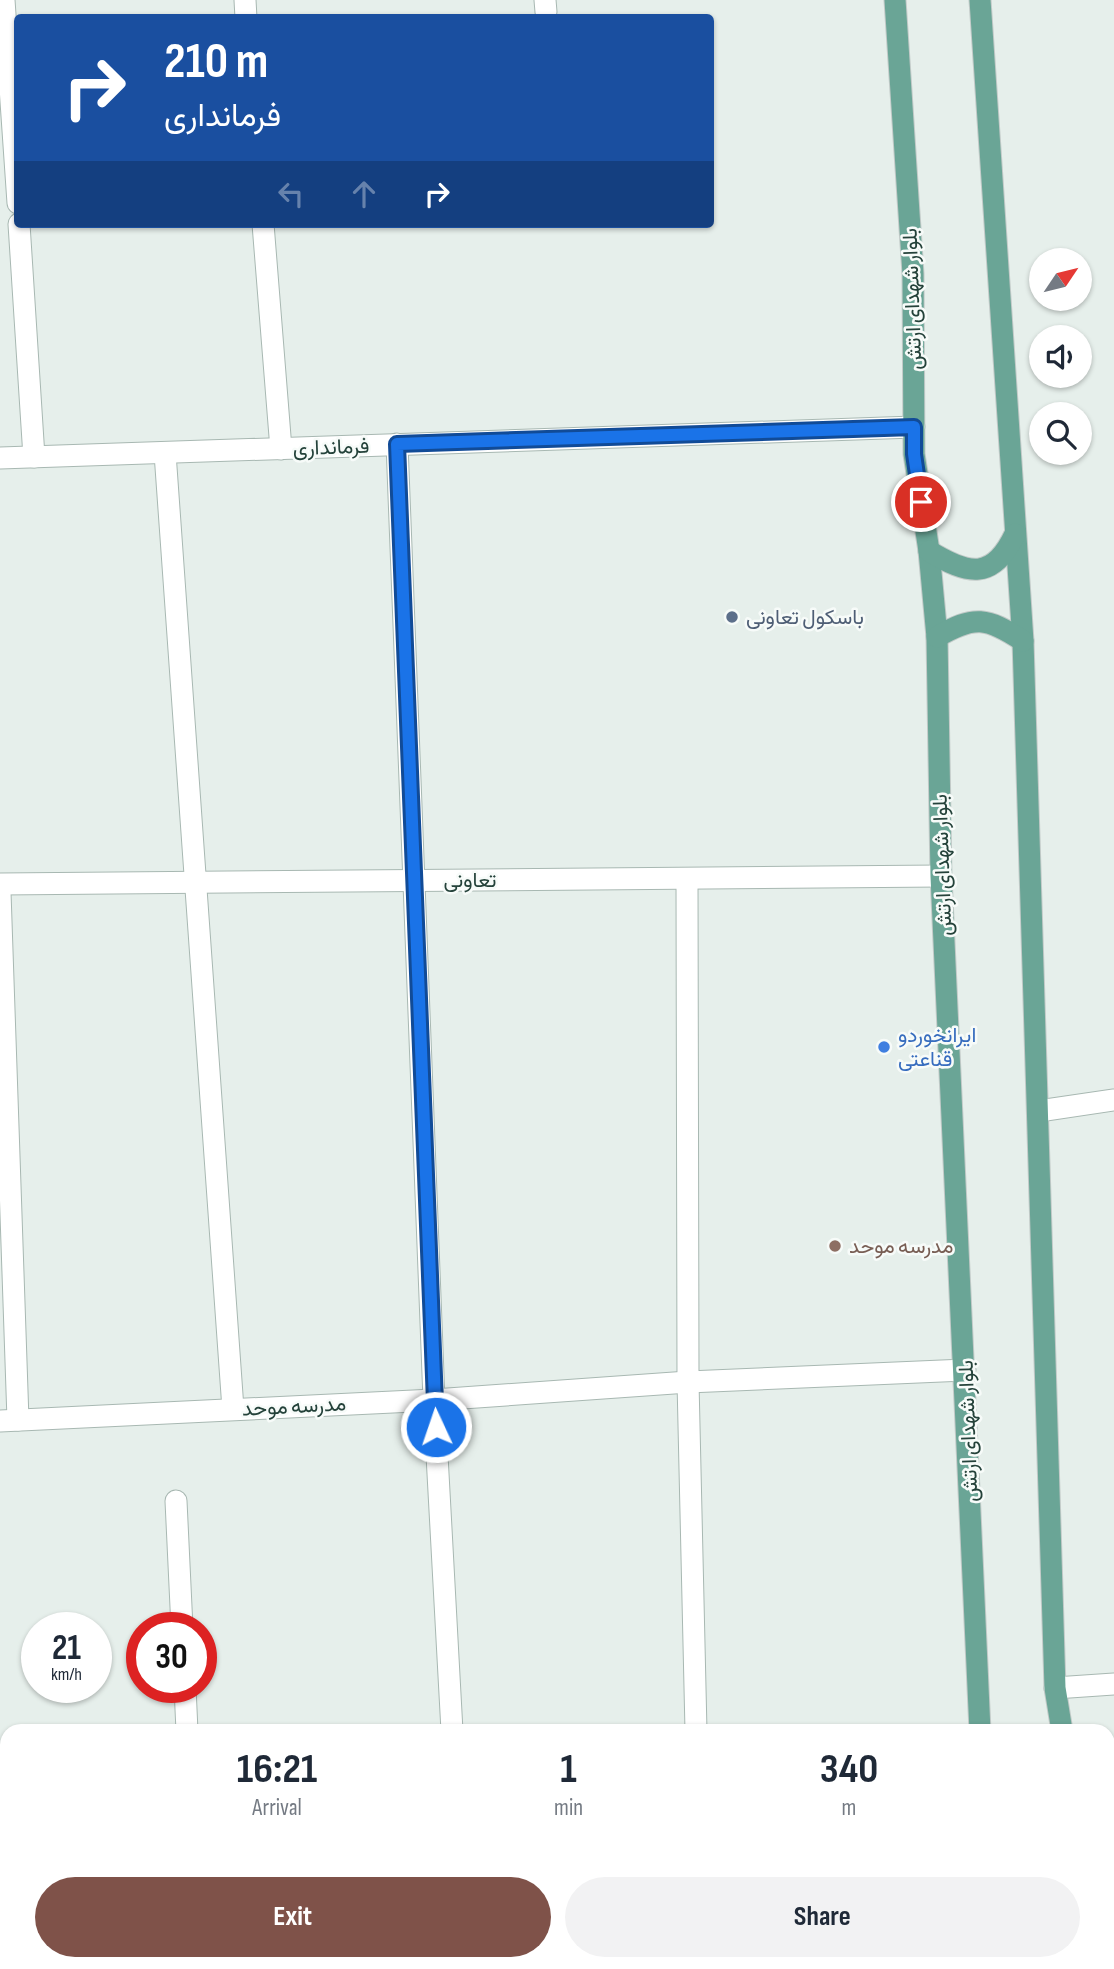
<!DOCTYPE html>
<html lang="en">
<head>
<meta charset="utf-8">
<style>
	body { margin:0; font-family:"Sofia Sans Condensed",Vazirmatn,sans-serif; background:#f2f2f3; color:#1f2937; height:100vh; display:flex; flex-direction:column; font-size:26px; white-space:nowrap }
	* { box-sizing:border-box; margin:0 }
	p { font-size:23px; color:#747a83 }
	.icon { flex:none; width:38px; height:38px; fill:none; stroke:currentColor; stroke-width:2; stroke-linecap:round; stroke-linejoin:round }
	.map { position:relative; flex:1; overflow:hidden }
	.drawer { position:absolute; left:0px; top:1724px; width:1115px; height:247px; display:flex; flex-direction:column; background:#fff; border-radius:21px 21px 0 0; box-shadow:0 2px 5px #0004 }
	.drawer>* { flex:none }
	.top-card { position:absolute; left:14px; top:14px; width:700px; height:214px; border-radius:7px; box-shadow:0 2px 5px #0004; background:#1a4fa0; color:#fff; overflow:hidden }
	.needle { width:46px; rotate:55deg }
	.fabs { position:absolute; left:1029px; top:248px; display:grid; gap:14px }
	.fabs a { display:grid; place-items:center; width:63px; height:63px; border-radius:50%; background:#fff; box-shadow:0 2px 5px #0004; font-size:35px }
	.speed { position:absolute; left:21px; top:1612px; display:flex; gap:14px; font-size:35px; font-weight:700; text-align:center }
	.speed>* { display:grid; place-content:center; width:91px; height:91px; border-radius:50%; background:#fff; box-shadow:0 2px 5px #0004; line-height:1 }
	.speed small { font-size:18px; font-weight:400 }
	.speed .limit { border:10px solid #d22; background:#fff; color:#111 }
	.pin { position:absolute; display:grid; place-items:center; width:60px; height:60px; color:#fff; margin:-30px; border:4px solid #fff; border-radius:50%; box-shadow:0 2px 7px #0007 }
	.me { position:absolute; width:77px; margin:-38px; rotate:357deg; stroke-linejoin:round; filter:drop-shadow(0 0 5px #0008) }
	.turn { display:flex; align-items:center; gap:24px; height:147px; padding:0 35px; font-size:32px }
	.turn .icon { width:91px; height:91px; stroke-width:2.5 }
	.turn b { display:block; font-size:49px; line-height:60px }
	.lanes { display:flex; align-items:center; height:66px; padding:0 35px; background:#0003; justify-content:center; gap:35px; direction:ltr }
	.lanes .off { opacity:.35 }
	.eta { display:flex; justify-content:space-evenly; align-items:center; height:119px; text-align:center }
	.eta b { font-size:42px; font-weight:700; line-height:49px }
	.action { display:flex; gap:14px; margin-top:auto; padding:14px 35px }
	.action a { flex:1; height:80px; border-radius:42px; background:#7f5249; color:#fff; font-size:28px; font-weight:700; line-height:80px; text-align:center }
	.action a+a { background:#f2f2f3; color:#1f2937 }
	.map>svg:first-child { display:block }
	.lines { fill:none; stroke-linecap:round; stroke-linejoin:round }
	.minor-casing { stroke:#a8b8b2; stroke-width:23 }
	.major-casing { stroke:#c2cac8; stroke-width:23 }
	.minor { stroke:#fff; stroke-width:21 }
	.major { stroke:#6aa596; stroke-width:21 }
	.route-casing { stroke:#114b97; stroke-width:18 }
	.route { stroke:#1a73e8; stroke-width:12 }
	.service-dot { fill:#5c6f8a; stroke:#f7fbf9; stroke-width:2.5 }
	.shop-dot { fill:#3f7fe0; stroke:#f7fbf9; stroke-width:2.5 }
	.education-dot { fill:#8d6e63; stroke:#f7fbf9; stroke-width:2.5 }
	.labels { text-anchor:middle; stroke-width:5; stroke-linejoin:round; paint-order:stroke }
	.street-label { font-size:21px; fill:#24423a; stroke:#f7fbf9 }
	.service-label { font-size:21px; fill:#4e5e75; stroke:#f7fbf9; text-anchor:start }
	.shop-label { font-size:21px; fill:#366cbe; stroke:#f7fbf9; text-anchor:start }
	.education-label { font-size:21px; fill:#785e54; stroke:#f7fbf9; text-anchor:start }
</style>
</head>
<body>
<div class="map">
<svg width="1114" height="1969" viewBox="0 0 1114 1969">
	<rect width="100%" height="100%" fill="#e6efeb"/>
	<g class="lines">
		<defs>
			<g id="minor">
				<path d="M4,0L18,203"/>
				<path d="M245,0L246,18"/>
				<path d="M545,0L546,12"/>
				<path d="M19,224L34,457"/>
				<path d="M263,224L281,449"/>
				<path d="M397,444L434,1400L452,1731"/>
				<path d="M165,453L233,1409"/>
				<path d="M0,458L914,427"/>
				<path d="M687,879L688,1382L696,1731"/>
				<path d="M0,884L941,876"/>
				<path d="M0,892L18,1420"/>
				<path d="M1039,1111L1114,1100"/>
				<path d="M0,1421L434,1400L688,1382L965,1370"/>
				<path d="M176,1501L182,1628"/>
				<path d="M185,1687L187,1731"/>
				<path d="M1055,1688L1114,1684"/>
				<path d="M0,1899L7,1898"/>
				<path d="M199,1964L200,1969"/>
				<path d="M467,1964L468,1969"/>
			</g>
			<g id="major">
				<path d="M895,0L913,274L914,454L929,551L937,637L941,876L980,1731"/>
				<path d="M980,0L1023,641L1055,1688L1062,1731"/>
				<path d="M929,551C968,575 993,581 1015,534"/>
				<path d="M937,637C974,615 987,617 1023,641"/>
				<path d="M995,1964L996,1969"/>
				<path d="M1072,1964L1073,1969"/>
			</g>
		</defs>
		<use href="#minor" class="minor-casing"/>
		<use href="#major" class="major-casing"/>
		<use href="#minor" class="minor"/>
		<use href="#major" class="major"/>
	</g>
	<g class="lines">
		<defs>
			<path id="route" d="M436,1427L397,444L914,427V454L921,502"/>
		</defs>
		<use href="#route" class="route-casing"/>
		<use href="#route" class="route"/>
	</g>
	<circle class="service-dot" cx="732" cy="617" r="7"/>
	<circle class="shop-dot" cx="884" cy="1047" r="7"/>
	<circle class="education-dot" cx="835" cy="1246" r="7"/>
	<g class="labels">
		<g class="street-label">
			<text transform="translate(912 299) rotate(-92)" y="7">بلوار شهدای ارتش</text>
			<text transform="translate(331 447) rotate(-2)" y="7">فرمانداری</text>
			<text transform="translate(942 865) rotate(-92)" y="7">بلوار شهدای ارتش</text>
			<text x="470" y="887">تعاونی</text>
			<text transform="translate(294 1406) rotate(-3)" y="7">مدرسه موحد</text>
			<text transform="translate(968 1431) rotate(-92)" y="7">بلوار شهدای ارتش</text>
		</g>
		<g class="service-label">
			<text x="746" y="624">باسکول تعاونی</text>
		</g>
		<g class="shop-label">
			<text x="898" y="1042">ایرانخوردو<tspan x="898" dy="24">قناعتی</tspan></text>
		</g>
		<g class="education-label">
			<text x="849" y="1253">مدرسه موحد</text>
		</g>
	</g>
</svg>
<div class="fabs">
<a><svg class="needle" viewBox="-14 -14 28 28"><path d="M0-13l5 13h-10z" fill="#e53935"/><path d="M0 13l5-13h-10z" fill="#747a83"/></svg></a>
<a><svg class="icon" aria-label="sound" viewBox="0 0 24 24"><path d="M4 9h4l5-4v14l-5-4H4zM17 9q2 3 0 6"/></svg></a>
<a><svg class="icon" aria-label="search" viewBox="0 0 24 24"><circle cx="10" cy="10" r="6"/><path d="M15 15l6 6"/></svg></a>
</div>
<div class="speed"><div>21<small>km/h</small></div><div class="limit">30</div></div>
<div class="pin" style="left:921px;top:502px;background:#d93025"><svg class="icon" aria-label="arrive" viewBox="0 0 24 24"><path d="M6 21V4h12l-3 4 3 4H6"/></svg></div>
<svg class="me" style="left:436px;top:1427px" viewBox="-20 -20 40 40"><circle r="17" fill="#1a73e8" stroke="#fff" stroke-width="3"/><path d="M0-11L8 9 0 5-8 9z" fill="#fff"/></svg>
<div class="top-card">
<div class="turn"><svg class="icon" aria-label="right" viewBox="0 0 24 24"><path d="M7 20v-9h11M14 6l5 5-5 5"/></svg><div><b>210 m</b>فرمانداری</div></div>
<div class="lanes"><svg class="icon off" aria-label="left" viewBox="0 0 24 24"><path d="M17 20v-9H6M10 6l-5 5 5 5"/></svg><svg class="icon off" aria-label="ahead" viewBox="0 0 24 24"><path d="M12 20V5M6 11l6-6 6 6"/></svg><svg class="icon" aria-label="right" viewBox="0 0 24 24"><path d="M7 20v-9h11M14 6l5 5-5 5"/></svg></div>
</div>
<section class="drawer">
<div class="eta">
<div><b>16:21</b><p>Arrival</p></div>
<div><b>1</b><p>min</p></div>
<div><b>340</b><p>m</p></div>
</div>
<div class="action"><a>Exit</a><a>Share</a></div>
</section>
</div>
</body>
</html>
